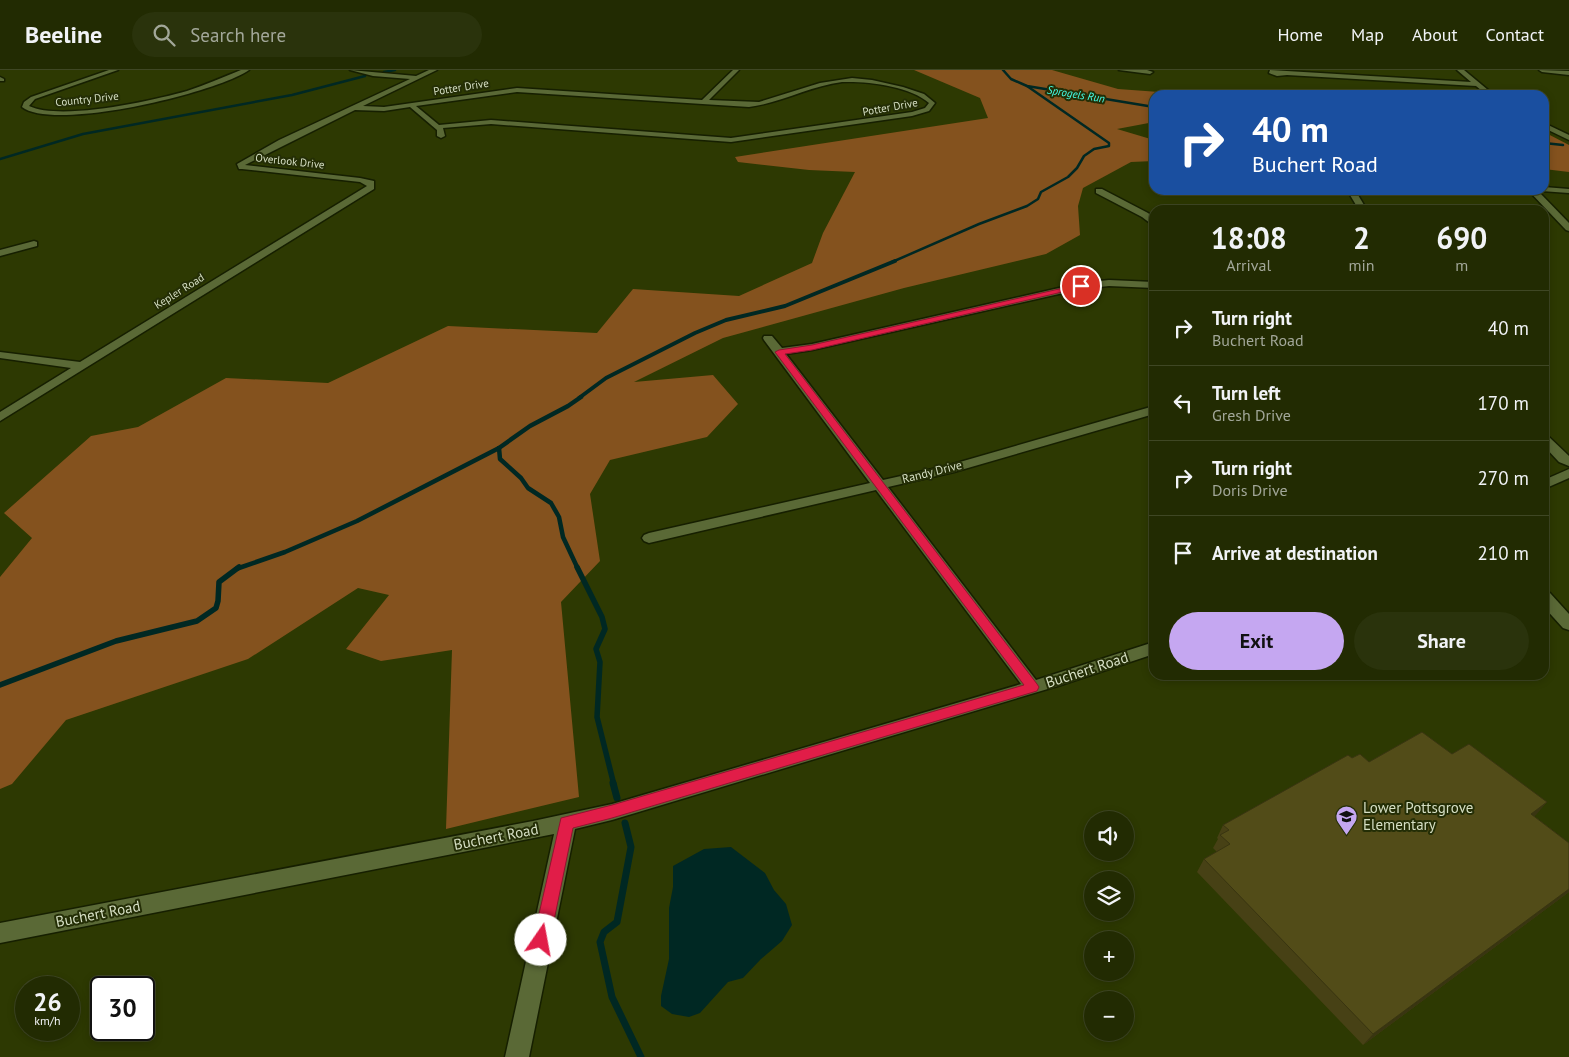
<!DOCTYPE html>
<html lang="en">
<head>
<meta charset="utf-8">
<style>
	body { margin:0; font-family:"PT Sans",sans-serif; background:#2a330c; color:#f1f3f6; height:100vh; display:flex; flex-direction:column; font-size:19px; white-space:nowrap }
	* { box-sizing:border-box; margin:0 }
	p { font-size:16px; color:#a2a799 }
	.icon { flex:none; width:28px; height:28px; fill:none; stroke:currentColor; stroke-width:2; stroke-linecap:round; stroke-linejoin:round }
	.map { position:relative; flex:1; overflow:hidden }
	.panel { position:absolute; left:1149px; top:135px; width:400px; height:475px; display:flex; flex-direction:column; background:#222b02; border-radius:15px; box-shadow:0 2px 8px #0003,0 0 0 1px #3f4724 }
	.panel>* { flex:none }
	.guide { position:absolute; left:1149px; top:20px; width:400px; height:105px; border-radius:15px; box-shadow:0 2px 8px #0003,0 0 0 1px #3f4724; background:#1a4fa0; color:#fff; overflow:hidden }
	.buttons { position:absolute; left:1084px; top:741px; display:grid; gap:10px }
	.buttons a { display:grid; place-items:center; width:50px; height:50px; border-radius:50%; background:#222b02; box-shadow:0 2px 8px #0003,0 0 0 1px #3f4724; font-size:25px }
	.speed { position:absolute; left:15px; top:906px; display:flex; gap:10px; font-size:25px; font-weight:700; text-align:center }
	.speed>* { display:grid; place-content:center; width:65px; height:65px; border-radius:50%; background:#222b02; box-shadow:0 2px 8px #0003,0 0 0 1px #3f4724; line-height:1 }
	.speed small { font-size:12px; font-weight:400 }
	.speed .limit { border:2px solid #111; border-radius:8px; background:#fff; color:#111 }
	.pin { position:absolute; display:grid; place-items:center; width:42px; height:42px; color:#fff; margin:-21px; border:2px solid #fff; border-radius:50%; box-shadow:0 1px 5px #0007 }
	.me { position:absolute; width:55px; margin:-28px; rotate:12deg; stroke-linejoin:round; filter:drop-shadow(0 0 4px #0008) }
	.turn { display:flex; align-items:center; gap:18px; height:105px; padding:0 20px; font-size:22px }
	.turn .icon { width:65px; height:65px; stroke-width:2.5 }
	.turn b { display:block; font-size:35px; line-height:42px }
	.eta { display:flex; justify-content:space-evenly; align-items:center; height:85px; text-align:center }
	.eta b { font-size:30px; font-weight:700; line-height:35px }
	.primary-button { display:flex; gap:10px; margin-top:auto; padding:10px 20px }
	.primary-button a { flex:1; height:58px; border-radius:30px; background:#c5a7f1; color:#111; font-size:20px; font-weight:700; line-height:58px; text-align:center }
	.primary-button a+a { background:#2a330c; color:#f1f3f6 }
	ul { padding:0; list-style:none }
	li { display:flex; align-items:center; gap:15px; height:75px; padding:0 20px; border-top:1px solid #3f4724 }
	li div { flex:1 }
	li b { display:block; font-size:19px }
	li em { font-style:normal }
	header { display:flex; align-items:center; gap:30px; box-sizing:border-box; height:70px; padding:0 25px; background:#222b02; border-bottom:1px solid #3f4724 }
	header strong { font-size:24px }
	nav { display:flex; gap:28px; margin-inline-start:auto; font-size:18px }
	.search { width:350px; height:45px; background:#2a330c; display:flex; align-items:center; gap:12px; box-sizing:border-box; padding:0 18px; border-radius:28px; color:#a2a799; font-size:19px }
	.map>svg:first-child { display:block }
	.forest { fill:#84521e }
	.water { fill:#002823 }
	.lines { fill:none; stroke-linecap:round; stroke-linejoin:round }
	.stream-far4 { stroke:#002823; stroke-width:2.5 }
	.stream-far3 { stroke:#002823; stroke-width:4 }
	.stream-far2 { stroke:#002823; stroke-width:4.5 }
	.stream-far1 { stroke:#002823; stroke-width:5.5 }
	.stream { stroke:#002823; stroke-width:7 }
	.minor-casing { stroke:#161f00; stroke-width:3 }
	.minor { fill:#5a6936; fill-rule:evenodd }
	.wall { fill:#474115 }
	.shaded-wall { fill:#393511 }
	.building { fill:#524c18; stroke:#393511 }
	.route { fill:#e11d48; stroke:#92132f }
	.labels { text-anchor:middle; stroke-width:4; stroke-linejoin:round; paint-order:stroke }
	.far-street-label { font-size:11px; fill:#d6dfc4; stroke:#242e06 }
	.far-water-label { font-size:11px; font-style:italic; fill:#44fee7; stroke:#242e06 }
	.street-label { font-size:12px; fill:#d6dfc4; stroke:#242e06 }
	.near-street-label { font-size:15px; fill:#d6dfc4; stroke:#242e06 }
	.near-poi-label { font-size:15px; fill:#d6dfc4; stroke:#242e06; text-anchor:start }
</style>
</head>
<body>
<header>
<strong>Beeline</strong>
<div class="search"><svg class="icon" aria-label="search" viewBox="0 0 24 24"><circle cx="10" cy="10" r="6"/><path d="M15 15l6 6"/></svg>Search here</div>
<nav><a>Home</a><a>Map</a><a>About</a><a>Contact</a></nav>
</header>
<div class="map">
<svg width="1569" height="987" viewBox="0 0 1569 987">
	<rect width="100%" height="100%" fill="#2d3902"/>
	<g class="forest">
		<path d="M914,0H1052L1118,19L1200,25H1154V52L1117,59L1154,70V91L1131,92L1083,118L1078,136L1080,165L1046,184L904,218L723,268L634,312L713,305L738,334L707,367L610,390L590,424L600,491L561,532L579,727L446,759L452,580L381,591L346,579L389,525L358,518L248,589L66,650L12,714L0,719V507L32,468L4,443L91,366L138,357L226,308L328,313L448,256L597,263L633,219L739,226L812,193L823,163L855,102L809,100L738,92L735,87L988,48L980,28Z"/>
		<path d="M1544,62L1569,75V102L1544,99Z"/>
	</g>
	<path class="water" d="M731,777L765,803L774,820L786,834L792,855L782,871L761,889L743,908L728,912L700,943L689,947L672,944L661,936V926L669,889V838L673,817V796L704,779Z"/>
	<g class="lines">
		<g class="stream-far4">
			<path d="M1003,0L1011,9L1027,16L1154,37"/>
			<path d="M384,2L395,0"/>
			<path d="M1544,73L1563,75"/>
			<path d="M0,89L83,64L292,25L365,6"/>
			<path d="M892,192L979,154L1027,136L1038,129L1041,122L1068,107L1077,98L1084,86L1094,79L1109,76V73L1027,16"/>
		</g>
		<path class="stream-far3" d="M579,328L606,308L695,263L726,250L785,236L895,191"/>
		<g class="stream-far2">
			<path d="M499,378L500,389L521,408L528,418L551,433L559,447L563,467L578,499"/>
			<path d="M236,499L285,482L357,451L499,378L530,356L568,336L581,327"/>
		</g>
		<g class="stream-far1">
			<path d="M577,497L602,547L605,559L596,579L600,592L597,647L614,715"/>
			<path d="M0,615L116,571L197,551L216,538L218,531L219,512L239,497"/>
		</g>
		<g class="stream">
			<path d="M613,713L617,728"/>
			<path d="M625,753L631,777L617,852L604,862L600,872L612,927L641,987"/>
		</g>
		<defs>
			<g id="minor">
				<path d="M109,0H118L35,29L29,36C61,51 151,31 187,21C205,15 223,7 241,0H249C216,23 54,62 22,37L24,32L31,27Z"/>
				<path d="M350,0L416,6L429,0H437L363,36L384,37L517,18L702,30L733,0H739L709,30L759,32L820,13L852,8L872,10L903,17L924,24L935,33L929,41L912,46L731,72L491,54L443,58L445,66L441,68L437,66V60L410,37L384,41L355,40L245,95L360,108L374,111V119L0,351V342L71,298L0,288V282L80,292L367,116L360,112L242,99H239L237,94L279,70L410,9L373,6ZM842,12C867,11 910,16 929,33L925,38L912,42L731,68L491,50L439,55L416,36L517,22L749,37C781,33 810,16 842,12Z"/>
				<path d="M1119,0H1147L1153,2L1150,4Z"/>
				<path d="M1270,0L1471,12L1457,0H1464L1494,25H1487L1476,16L1287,5L1277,6L1269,3Z"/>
				<path d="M1539,0L1569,1V5L1542,2Z"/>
				<path d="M0,7L4,9V11H0Z"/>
				<path d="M1544,53L1569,65V70L1544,58Z"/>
				<path d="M1544,117L1569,119V123L1541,121L1544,120Z"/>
				<path d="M1096,119H1102L1148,143L1154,148V156L1142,147L1096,123Z"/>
				<path d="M1347,120H1355L1367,140H1359Z"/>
				<path d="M1528,120H1537L1569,153V161L1566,160Z"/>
				<path d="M34,171L37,172V176L0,186V180Z"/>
				<path d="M1109,210L1154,212V218L1109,216L1081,219L812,280L786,284L883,410L946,396L1154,336V344L954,402L888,417L1036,610L1154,572V584L1061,615L612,750L575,759L529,987H505L554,764L0,873V853L533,751L612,734L1021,614L876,420L649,473L644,471L642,468L644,465L649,463L870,413L764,270L763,268L764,266H772L782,278L812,274L1081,213Z"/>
				<path d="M1544,365L1548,366L1569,386V396L1559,392L1544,376Z"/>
				<path d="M1569,399V408L1544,419V410Z"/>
				<path d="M1544,522L1550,523L1569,544V560L1563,558L1544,537Z"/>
			</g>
		</defs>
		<use href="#minor" class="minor-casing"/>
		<use href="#minor" class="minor"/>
	</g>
	<path class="wall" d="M1452,684L1547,732L1534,746L1569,773V822L1363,975L1197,802L1204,789L1217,782L1213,778L1218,769L1217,768L1223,755L1352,688L1369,692Z"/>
	<g class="shaded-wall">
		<path d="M1547,732L1536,745L1519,756L1531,744Z"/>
		<path d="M1569,819V822L1363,975L1373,964Z"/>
	</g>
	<path class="building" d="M1422,662L1452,684L1469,674L1547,732L1531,744L1569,773V819L1373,964L1204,789L1230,774L1220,765L1229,760L1223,755L1348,685L1352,688L1360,684L1369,692Z"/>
	<path class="route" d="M1081,214L1085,216L1084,217L812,280L785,284L1037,614L1039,617L1037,621L612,748L573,758L550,870L547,876L541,878L535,876L533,870L561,748L612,735L1024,615L775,282L779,280L812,275Z"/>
	<defs>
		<symbol id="school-pin" viewBox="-11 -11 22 30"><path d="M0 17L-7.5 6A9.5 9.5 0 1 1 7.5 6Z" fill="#c5a7f1" stroke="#242e06"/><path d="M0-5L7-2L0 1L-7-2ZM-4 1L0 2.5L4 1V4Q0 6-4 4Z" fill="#111"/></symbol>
	</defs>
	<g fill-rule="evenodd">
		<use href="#school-pin" x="1334" y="734" width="25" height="34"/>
	</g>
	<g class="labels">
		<g class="far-street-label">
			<text transform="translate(461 17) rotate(-9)" y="4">Potter Drive</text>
			<text transform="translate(87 29) rotate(-6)" y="4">Country Drive</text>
			<text transform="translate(890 37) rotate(-10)" y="4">Potter Drive</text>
			<text transform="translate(290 91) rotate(6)" y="4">Overlook Drive</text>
			<text transform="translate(179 221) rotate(-32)" y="4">Kepler Road</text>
		</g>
		<g class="far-water-label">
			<text transform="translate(1076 24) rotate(9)" y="4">Sprogels Run</text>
		</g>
		<g class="street-label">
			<text transform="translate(932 402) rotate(-14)" y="4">Randy Drive</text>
		</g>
		<g class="near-street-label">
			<text transform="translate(1087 600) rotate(-18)" y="5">Buchert Road</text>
			<text transform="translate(496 767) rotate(-11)" y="5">Buchert Road</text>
			<text transform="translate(98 844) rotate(-11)" y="5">Buchert Road</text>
		</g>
		<g class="near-poi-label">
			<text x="1363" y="743">Lower Pottsgrove<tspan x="1363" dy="17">Elementary</tspan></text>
		</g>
	</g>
</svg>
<div class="buttons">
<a><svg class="icon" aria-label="sound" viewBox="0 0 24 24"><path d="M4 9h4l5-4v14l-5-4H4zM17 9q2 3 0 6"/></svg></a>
<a><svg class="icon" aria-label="layers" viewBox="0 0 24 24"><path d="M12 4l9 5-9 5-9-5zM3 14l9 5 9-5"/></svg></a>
<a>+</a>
<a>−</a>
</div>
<div class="speed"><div>26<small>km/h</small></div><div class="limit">30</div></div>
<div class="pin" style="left:1081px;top:216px;background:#d93025"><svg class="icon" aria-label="arrive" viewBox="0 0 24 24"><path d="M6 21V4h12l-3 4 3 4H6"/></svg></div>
<svg class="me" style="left:541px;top:870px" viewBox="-20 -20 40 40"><circle r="19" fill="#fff"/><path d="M0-13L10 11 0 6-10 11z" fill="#e11d48"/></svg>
<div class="guide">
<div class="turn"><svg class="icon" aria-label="right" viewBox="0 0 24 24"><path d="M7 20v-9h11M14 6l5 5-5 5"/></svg><div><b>40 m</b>Buchert Road</div></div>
</div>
<section class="panel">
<div class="eta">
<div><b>18:08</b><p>Arrival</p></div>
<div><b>2</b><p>min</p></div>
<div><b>690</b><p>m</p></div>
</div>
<ul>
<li><svg class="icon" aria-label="right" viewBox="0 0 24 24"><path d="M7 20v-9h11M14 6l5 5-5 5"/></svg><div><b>Turn right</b><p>Buchert Road</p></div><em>40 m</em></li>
<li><svg class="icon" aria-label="left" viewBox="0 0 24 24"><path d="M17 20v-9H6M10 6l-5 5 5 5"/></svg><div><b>Turn left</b><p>Gresh Drive</p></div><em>170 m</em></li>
<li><svg class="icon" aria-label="right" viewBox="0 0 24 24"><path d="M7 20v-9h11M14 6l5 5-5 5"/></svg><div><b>Turn right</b><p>Doris Drive</p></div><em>270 m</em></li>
<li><svg class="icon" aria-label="arrive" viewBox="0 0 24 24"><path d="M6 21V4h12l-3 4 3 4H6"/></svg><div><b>Arrive at destination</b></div><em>210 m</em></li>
</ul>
<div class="primary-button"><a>Exit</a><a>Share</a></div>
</section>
</div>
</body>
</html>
